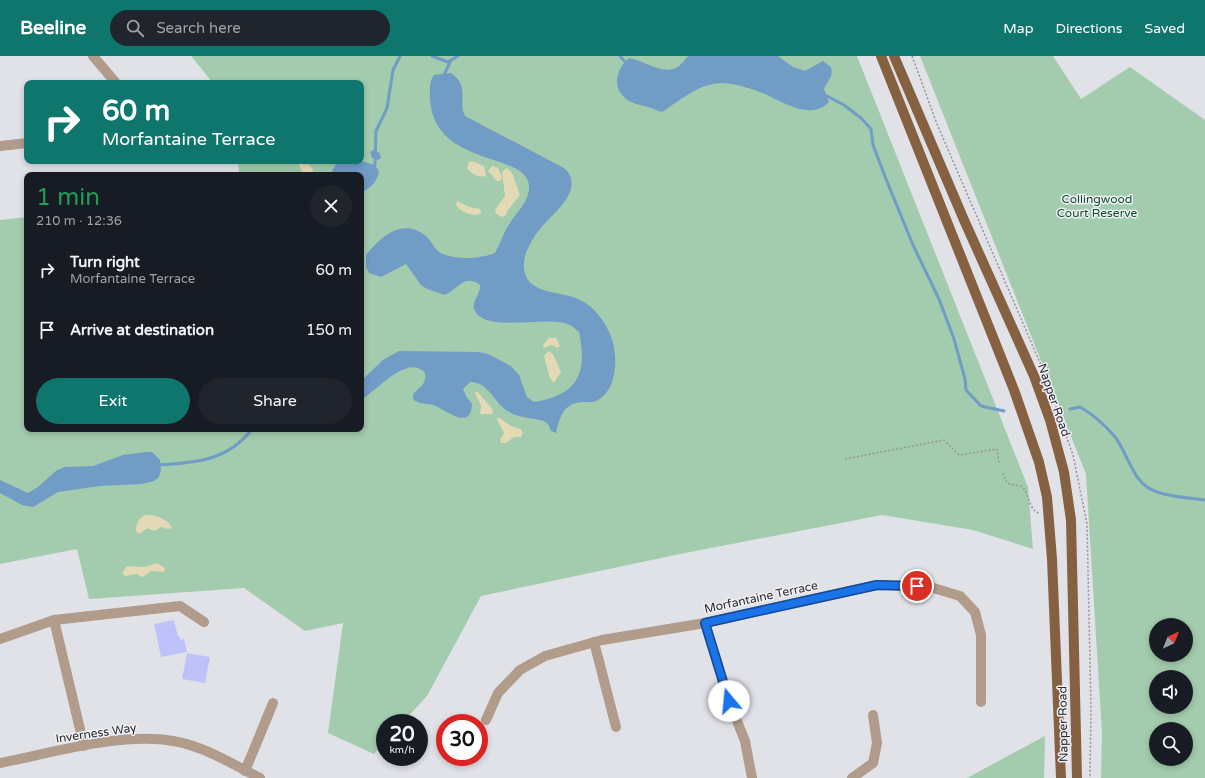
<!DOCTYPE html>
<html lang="en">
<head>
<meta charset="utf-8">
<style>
	body { margin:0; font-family:"Varela Round",sans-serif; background:#20242c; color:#f1f3f6; height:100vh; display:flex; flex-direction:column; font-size:15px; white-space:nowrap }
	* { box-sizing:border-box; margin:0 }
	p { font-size:13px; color:#9ea1a6 }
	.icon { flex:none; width:22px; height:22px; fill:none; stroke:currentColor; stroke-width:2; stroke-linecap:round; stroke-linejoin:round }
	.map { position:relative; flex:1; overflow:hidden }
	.details { position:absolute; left:24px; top:116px; width:340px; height:260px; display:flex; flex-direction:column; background:#171b24; border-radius:8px; box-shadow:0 2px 6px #0003 }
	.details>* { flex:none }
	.guide { position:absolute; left:24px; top:24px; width:340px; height:84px; border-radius:8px; box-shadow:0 2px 6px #0003; background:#0f766e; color:#fff; overflow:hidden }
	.needle { width:26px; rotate:43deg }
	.buttons { position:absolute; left:1149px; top:562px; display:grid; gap:8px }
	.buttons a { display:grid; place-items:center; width:44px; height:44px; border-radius:50%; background:#171b24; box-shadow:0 2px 6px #0003; font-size:20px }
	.speed { position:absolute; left:376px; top:658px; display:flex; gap:8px; font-size:20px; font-weight:700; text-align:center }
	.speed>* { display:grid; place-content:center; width:52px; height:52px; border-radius:50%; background:#171b24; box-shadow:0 2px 6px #0003; line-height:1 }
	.speed small { font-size:10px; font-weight:400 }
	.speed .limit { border:6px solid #d22; background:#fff; color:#111 }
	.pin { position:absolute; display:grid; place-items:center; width:34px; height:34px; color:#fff; margin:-17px; border:2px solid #fff; border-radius:50%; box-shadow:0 1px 4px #0007 }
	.me { position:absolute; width:44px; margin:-22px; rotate:343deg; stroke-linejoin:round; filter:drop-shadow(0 0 3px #0008) }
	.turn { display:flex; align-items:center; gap:14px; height:84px; padding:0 12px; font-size:18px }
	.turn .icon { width:52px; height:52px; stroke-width:2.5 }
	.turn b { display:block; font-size:28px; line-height:34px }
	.round { display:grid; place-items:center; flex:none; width:42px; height:42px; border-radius:21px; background:#20242c }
	.head { display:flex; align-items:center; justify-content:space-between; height:68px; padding:0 12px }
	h1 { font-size:24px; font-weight:600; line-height:30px; color:#1e9e55 }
	.primary-button { display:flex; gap:8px; margin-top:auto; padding:8px 12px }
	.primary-button a { flex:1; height:46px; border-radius:24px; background:#0f766e; color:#fff; font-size:16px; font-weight:600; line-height:46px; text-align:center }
	.primary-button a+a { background:#20242c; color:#f1f3f6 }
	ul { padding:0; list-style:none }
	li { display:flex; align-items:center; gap:12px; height:60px; padding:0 12px }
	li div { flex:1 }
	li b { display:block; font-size:15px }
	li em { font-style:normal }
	header { display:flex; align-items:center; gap:24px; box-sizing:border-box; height:56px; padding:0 20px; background:#0f766e; color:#fff }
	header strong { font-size:19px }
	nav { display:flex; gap:22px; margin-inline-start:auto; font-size:14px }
	.search { width:280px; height:36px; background:#20242c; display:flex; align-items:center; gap:10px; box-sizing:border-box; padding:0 14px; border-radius:22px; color:#9ea1a6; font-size:15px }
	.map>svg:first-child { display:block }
	.green { fill:#a3cbad; fill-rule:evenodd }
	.sand { fill:#e3d9b4 }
	.water { fill:#719cc6 }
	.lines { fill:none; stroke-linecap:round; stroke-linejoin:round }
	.stream { stroke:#719cc6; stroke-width:3 }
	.building { fill:#bfc2fa }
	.path { stroke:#949499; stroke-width:1.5; stroke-dasharray:2 2; stroke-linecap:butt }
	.minor { stroke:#b19c8b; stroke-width:10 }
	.major { stroke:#866141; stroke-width:10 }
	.route-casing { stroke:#114b97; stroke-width:10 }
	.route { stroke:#1a73e8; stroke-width:7 }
	.labels { text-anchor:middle; stroke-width:3; stroke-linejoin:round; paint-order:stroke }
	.park-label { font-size:12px; fill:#114d28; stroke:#eef0f5 }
	.street-label { font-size:12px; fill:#2d2d30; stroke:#eef0f5 }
</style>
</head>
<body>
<header>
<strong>Beeline</strong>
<div class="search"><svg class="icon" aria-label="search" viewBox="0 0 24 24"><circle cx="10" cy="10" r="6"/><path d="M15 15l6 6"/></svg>Search here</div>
<nav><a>Map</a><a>Directions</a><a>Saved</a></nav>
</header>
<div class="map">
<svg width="1205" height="722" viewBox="0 0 1205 722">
	<rect width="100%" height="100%" fill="#e1e2e8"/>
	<g class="green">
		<path d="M191,0H857L1028,431L1033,493L973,474L882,459L680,498L481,540L427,640L402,667H385V686L374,698L328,677L343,567L305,575L244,532L89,543L77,493L0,508V164L27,161V373H361V119H237L239,117L238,105H361V27H213Z"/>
		<path d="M920,0H1053L1081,43L1130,11L1205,64V722H1101L1102,677L1086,418ZM1156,569H1186V599H1156ZM1156,621H1186V651H1156ZM1156,673H1186V703H1156Z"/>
		<path d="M1045,680L1044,722H967Z"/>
	</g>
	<g class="sand">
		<path d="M297,105H306L312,112L314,119H304Z"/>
		<path d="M472,105L484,110L486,120C479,122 471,118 467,112L469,106Z"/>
		<path d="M492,110L498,112L502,122L500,125H497L488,115Z"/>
		<path d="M507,112L512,117L520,139L508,154L506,159L502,161L496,158L495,154L505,140L502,116Z"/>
		<path d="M457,145L469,151L480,153L481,157C474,162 461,156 456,149Z"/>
		<path d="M549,282H556L560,290L557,292L552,289L544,292L543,289Z"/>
		<path d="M549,295L553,298L561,316L554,327L550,322L545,304L544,300Z"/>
		<path d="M477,335L493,354L492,358H480L481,350L475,337Z"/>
		<path d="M498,361L511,370L521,373L523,377L521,381H514L506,387H501L500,384L504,377L497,364Z"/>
		<path d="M145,459C154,458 168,463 172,472L168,473L161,471L154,475L148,472L139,478L136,475C136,468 138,463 145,459Z"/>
		<path d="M157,507L165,512L164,516L151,515L143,521L136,518L125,520L122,517L127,510L144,511Z"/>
	</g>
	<g class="water">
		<path d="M688,0H778L793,11L805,15L823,5L831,11C834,22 827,24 824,33L829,46C812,64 786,48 767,39C754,33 737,28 723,27C699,27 681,44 662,56C657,55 653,52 647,51C642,49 634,48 629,45C611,33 615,14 629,2C644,4 664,21 679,10C683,7 685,3 688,0Z"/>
		<path d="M451,17C471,31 457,45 465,60L564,112C584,130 560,152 546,166C537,175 525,193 524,206C521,240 561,234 580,244C595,251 605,266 611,280C618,298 618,333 598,344C594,347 588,346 583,346C563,347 560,361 556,377L551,375L548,368L544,365C533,362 521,362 511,357C494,349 490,326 470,326L463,333L466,340L472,348C471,377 444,352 433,349C425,347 420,349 413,343V338C420,331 427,328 425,317C407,297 376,336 361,344V325L383,304L399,295L479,296L488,298L511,310L519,319L527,341L534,346C577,339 588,318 579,276C576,274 573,270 570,269C549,258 487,278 475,255C470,246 481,239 480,229C466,217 457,233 445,239L427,233L421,229L406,208L381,221L369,217L366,211V199C381,180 403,161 426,180C431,184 433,191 438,195C450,205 481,203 495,197C500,188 503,178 508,170C515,158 530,145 529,130C527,95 433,112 430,42C430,34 429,25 434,19Z"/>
		<path d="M373,94L379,96L381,102L378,104L372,102L370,96Z"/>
		<path d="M340,105H361L375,109L379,116C377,126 370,132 361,137V119H330L336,108Z"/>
		<path d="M146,396H152L160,404L161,414L159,421L154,425L142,428L100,430L58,436L33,451L22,449L0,437V424L28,437L38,431L57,414L65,411L93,410L123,399Z"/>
	</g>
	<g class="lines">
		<g class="stream">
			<path d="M432,0L448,6L458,0"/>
			<path d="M620,0L627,8"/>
			<path d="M443,21L450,6"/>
			<path d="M825,39L844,49L861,62L871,73L873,89L886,123L913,189L939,243L954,283L965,323L966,334L981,350L1004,355"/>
			<path d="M375,109L376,75L387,52L393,14L400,0"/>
			<path d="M1070,353L1080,351C1094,359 1105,369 1115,381C1129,399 1132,428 1157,436C1172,441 1189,442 1205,444"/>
			<path d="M158,409C194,407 228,405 252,373"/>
		</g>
	</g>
	<g class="building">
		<path d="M174,564L178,581L180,580V584L184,583L187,596L161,601L154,568Z"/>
		<path d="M187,597L210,601L205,627L182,623Z"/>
	</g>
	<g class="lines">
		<g class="path">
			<path d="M912,0L937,68L1041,309"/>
			<path d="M1045,320L1073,399L1087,468L1091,652L1090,722"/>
			<path d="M845,403L944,384L959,399L997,393L999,407"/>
			<path d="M1003,417L1007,427C1012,430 1021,428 1024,433C1029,440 1030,455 1039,457"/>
		</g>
		<g class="minor">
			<path d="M93,0L116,27"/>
			<path d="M0,90L27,87"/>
			<path d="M54,564L84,690"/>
			<path d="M705,567L729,645L745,685L752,722"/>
			<path d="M0,583L54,564L180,550L204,566"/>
			<path d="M594,586L616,671"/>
			<path d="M486,664L498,637L520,614L545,600L602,584L705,567L877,529L930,531L960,540L975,556L981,579V646"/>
			<path d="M0,707C51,697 121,676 173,685C204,690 232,708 260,722"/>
			<path d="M245,715L273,647"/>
			<path d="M852,722L873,707L877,687L873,659"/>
		</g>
		<g class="major">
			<path d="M881,0L1014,334L1039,406L1047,441L1052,503L1061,722"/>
			<path d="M894,0L964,164L1034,320L1050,364L1064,416L1071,464L1077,722"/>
		</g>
	</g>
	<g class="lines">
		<defs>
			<path id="route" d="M729,645L705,567L877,529L917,530"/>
		</defs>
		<use href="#route" class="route-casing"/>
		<use href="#route" class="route"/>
	</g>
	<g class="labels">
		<g class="park-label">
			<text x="1097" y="147">Collingwood<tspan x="1097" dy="14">Court Reserve</tspan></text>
		</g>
		<g class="street-label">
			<text transform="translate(1054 344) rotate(71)" y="4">Napper Road</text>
			<text transform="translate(761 541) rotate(-12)" y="4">Morfantaine Terrace</text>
			<text transform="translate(1063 668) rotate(-91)" y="4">Napper Road</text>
			<text transform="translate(96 677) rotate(-8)" y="4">Inverness Way</text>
		</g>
	</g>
</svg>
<div class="buttons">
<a><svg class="needle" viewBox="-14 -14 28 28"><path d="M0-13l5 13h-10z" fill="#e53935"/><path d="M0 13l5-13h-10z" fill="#9ea1a6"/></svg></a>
<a><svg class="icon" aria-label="sound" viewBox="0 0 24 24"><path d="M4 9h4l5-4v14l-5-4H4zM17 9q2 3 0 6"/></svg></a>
<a><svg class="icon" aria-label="search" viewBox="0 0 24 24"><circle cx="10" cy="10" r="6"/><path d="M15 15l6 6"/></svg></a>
</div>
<div class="speed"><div>20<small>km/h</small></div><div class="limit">30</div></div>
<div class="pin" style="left:917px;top:530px;background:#d93025"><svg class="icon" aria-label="arrive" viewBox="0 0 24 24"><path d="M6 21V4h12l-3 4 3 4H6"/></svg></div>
<svg class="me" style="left:729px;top:645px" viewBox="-20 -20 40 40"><circle r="19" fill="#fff"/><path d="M0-13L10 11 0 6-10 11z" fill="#1a73e8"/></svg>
<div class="guide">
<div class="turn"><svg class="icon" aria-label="right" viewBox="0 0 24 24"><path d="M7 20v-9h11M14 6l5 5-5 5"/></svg><div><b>60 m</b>Morfantaine Terrace</div></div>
</div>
<section class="details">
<div class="head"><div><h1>1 min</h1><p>210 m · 12:36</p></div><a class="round"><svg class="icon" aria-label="close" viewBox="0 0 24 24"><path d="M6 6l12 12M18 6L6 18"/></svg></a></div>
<ul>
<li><svg class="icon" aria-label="right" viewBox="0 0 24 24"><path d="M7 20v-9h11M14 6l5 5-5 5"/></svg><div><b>Turn right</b><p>Morfantaine Terrace</p></div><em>60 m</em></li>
<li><svg class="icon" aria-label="arrive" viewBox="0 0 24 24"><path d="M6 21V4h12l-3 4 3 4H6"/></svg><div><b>Arrive at destination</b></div><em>150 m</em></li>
</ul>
<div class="primary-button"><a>Exit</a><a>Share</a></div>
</section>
</div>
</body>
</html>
